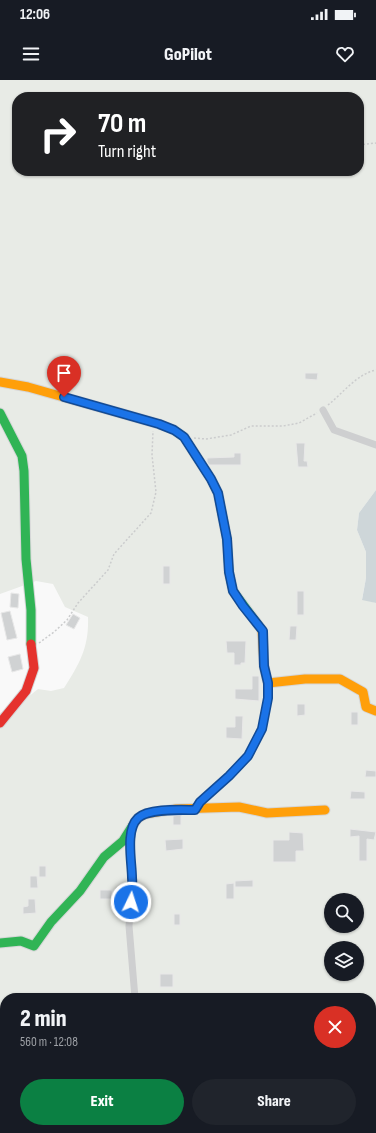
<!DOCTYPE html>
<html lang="en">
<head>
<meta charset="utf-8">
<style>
	body { margin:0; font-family:"Sofia Sans Condensed",sans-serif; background:#20242c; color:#f1f3f6; height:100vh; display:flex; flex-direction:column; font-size:15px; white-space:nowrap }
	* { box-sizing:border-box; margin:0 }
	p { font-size:13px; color:#9ea1a6 }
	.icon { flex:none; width:22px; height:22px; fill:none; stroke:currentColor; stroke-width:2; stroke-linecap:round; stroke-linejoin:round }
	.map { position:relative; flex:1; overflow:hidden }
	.drawer { position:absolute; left:0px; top:913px; width:376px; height:140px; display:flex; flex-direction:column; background:#171b24; border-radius:16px 16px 0 0; box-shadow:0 1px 3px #0004 }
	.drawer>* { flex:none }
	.top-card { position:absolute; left:12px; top:12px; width:352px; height:84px; border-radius:16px; box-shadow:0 1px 3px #0004; background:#202124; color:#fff; overflow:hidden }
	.fabs { position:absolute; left:324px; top:813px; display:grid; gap:8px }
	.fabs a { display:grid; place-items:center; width:40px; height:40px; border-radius:50%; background:#171b24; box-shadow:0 1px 3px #0004; font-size:20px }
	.pin { position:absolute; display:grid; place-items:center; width:34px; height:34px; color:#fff; margin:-41px -17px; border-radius:50% 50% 50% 0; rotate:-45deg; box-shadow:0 0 4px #0007 }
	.pin .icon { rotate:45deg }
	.me { position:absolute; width:44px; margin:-22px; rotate:4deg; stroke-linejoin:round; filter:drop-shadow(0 0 3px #0008) }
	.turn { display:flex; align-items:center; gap:14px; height:84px; padding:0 20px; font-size:18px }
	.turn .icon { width:52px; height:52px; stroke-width:2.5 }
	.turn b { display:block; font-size:28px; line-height:34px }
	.round { display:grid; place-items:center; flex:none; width:42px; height:42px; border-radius:21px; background:#20242c }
	.head { display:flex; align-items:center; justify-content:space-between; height:68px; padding:0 20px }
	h1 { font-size:24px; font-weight:800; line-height:30px }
	.primary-button { display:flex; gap:8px; margin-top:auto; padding:8px 20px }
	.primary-button a { flex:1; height:46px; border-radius:24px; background:#0b8043; color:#fff; font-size:16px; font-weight:800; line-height:46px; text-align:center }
	.primary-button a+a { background:#20242c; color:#f1f3f6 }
	.status { display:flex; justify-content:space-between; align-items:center; height:28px; padding:0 20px; background:#171b24; direction:ltr }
	.status svg { height:11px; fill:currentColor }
	header { display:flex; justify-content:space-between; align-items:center; height:52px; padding:0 20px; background:#171b24; font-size:18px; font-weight:800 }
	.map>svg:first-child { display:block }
	.green { fill:#e8ebe6; fill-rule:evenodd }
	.water { fill:#ced6d9 }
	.building { fill:#d0d2d3; stroke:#e8e8e8 }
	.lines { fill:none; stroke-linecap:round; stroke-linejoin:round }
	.fast-casing { stroke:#d5d6d7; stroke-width:11 }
	.slow-casing { stroke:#d5d6d7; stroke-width:11 }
	.jam-casing { stroke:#d5d6d7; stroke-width:11 }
	.path { stroke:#cbcccd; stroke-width:1.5; stroke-dasharray:2 2; stroke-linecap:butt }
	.street { stroke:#cecfd0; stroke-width:7 }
	.fast { stroke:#30b455; stroke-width:9 }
	.slow { stroke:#ff9f0a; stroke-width:9 }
	.jam { stroke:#e5322d; stroke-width:9 }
	.route-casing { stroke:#114b97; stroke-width:10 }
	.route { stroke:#1a73e8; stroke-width:7 }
</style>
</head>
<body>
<div class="status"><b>12:06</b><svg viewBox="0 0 49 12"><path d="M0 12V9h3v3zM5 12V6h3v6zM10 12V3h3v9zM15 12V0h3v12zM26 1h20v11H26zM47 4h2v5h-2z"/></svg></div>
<header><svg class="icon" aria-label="menu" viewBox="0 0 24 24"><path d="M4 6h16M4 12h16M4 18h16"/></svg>GoPilot<svg class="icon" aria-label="heart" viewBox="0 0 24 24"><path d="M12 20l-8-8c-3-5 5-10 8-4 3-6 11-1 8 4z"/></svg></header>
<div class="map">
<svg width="376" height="1053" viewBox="0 0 376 1053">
	<rect width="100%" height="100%" fill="#f9f9f9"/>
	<path class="green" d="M0,0H376V410L359,433L357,450L366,472V498L362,519L376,523V1053H0V633L22,622L38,609L51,611L64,608C80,583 89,567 88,537L65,527L53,504L36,501L0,514ZM17,17H359V91H17ZM331,820H357V846H331ZM331,868H357V894H331ZM5,918H371V1048H5Z"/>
	<path class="water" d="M376,410V523L362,520L366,498V472L357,450L359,433Z"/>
	<g class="building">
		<path d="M305,293H318L317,300L305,299Z"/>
		<path d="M296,363H305L304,381H307L308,387H298Z"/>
		<path d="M234,373H241V385H209L207,382V378L234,377Z"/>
		<rect x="163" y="486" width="7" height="18"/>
		<rect x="297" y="511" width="7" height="24"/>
		<path d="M11,513L19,514L18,528L10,527Z"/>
		<path d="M10,531L17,558L7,560L1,533Z"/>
		<path d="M73,534L80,538L74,549L66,545Z"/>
		<path d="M290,546H297L296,560H289Z"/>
		<path d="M226,561H246L245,583H241V585H234V573H227Z"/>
		<path d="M20,574L23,589L12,592L8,577Z"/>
		<path d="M252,596H259V621L235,619V609H252Z"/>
		<path d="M297,624H305V635L297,636Z"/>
		<rect x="351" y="632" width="7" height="13"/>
		<path d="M235,636H243L242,659L226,658V647H235Z"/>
		<path d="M366,690L376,691V697H365Z"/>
		<path d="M351,711L365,712V719H350Z"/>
		<path d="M181,735V745H173V736Z"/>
		<path d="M350,749L376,752L374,760L367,759V781H359V756L350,757Z"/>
		<path d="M289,752L303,753L304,771H296V782H273V760H289Z"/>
		<path d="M183,759V769L166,771L165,760Z"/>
		<rect x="39" y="786" width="7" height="11"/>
		<path d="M30,796H37L38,808H30Z"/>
		<path d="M253,800V807H235V801Z"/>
		<path d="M234,803V819H226V804Z"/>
		<rect x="100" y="810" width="12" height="9"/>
		<path d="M28,819H35L36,833L23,834V827L28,826Z"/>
		<rect x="174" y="834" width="6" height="11"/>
		<rect x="160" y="894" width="13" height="13"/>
	</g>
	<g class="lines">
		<defs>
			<g id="fast">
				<path d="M0,333L22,376L24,391L26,479L31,530V564"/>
				<path d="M174,350L184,357L211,399L218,413L227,459L229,492L233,511L262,550"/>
				<path d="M0,863L21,861L34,866L51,842L80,811L104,777L123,761L133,745"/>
			</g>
			<g id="slow">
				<path d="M0,302L28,307L159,344L174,350"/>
				<path d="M262,550L264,586L268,603L305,599H340L363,612L366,627L376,631"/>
				<path d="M133,745L138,738L145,734L176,729L239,727L267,733L325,730"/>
			</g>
			<path id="jam" d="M0,643L26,611L34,588L31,564"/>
		</defs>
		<use href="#fast" class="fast-casing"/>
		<use href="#slow" class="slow-casing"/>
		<use href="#jam" class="jam-casing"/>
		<g class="path">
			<path d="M359,65L376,63"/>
			<path d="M328,325C343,313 357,294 376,290"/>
			<path d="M194,358L206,359L231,355L251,346H283L299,343L317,333"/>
			<path d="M39,563L54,552L67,540L78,523L108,490L114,474L151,433L156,412L152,375L153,351"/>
		</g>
		<g class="street">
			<path d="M323,330L334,350L376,365"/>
			<path d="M195,730C203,716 216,708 228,697C257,671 267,642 268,603"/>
			<path d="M132,748L130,767L133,798L129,846L135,918"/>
		</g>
		<use href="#fast" class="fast"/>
		<use href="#slow" class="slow"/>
		<use href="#jam" class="jam"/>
	</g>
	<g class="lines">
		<defs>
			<path id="route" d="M64,317L159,344L174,350L184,357L211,399L218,413L227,459L229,492L233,511L243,526L263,551L264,586L268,603V618L262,649L248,676L229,696L200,722L195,730C182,730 149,728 138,738C125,750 132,782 132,798C133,806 131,814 131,822"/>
		</defs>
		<use href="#route" class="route-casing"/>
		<use href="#route" class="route"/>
	</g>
</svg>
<div class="fabs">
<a><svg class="icon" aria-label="search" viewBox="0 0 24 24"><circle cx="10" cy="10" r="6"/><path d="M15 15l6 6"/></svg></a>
<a><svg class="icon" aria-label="layers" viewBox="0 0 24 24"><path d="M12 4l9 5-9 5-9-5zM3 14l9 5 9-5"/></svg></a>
</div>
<div class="pin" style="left:64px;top:317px;background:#d93025"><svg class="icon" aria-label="arrive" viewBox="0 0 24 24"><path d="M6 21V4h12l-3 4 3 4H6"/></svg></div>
<svg class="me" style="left:131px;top:822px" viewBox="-20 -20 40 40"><circle r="17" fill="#1a73e8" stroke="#fff" stroke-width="3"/><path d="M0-11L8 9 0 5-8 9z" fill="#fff"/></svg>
<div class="top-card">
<div class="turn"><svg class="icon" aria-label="right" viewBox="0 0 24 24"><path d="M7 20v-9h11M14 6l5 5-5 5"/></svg><div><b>70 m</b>Turn right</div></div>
</div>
<section class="drawer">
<div class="head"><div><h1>2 min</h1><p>560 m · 12:08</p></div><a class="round" style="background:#d93025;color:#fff"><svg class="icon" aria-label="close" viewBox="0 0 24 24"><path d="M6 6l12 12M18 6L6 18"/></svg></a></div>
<div class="primary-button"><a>Exit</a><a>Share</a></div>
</section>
</div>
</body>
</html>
